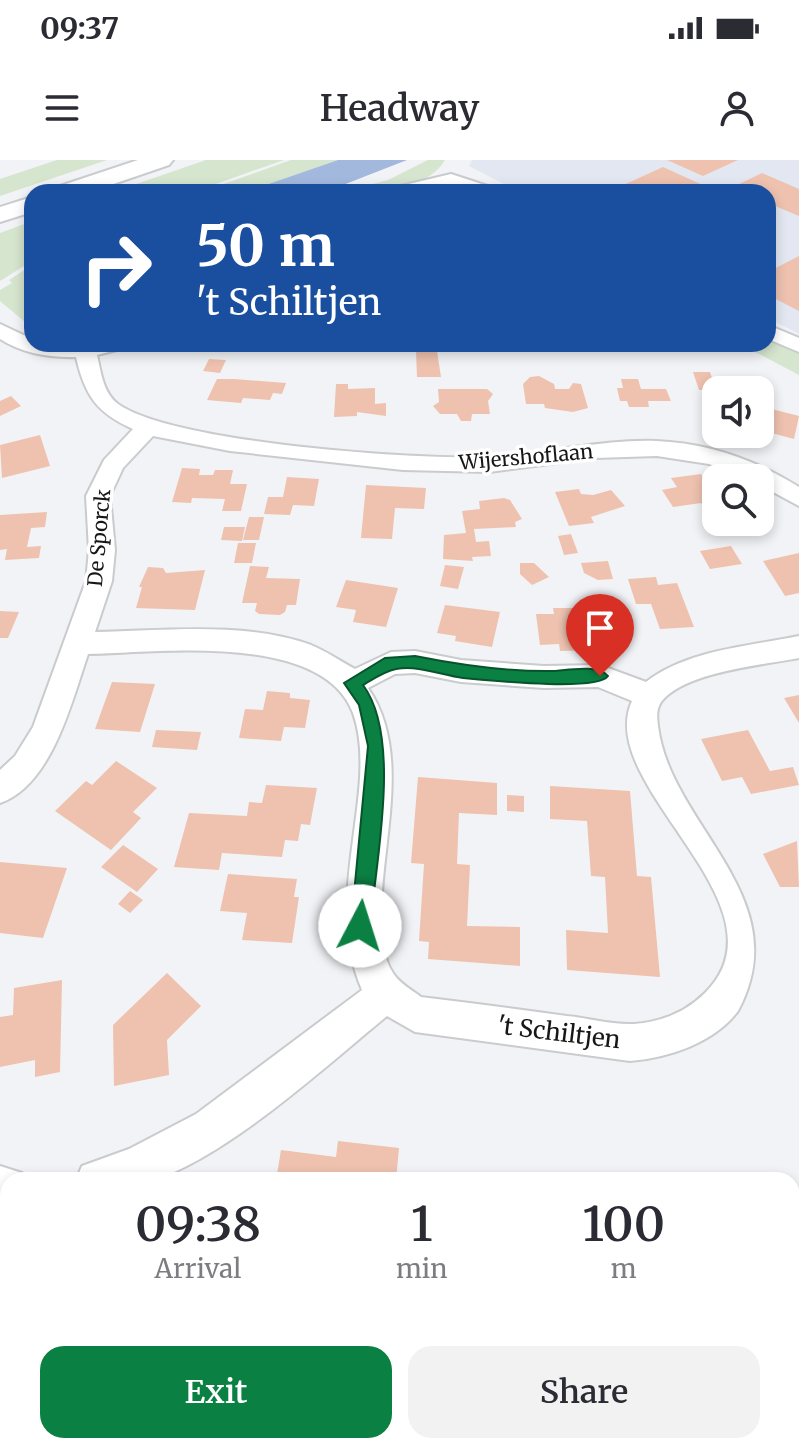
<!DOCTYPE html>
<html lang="en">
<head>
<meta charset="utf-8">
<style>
	body { margin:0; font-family:Merriweather,serif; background:#f2f2f3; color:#2b2b33; height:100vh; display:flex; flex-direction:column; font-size:30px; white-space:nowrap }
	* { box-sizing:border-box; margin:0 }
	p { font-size:26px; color:#7c7c81 }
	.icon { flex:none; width:44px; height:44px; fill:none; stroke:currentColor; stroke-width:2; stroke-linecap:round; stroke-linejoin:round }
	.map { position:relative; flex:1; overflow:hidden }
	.panel { position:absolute; left:0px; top:1012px; width:800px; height:282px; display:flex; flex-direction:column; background:#fff; border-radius:24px 24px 0 0; box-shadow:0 4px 12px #0003 }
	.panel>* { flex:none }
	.top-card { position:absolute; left:24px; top:24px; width:752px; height:168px; border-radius:24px; box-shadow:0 4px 12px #0003; background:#1a4fa0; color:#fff; overflow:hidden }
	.fabs { position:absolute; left:702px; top:216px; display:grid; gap:16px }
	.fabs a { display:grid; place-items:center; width:72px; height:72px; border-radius:16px; background:#fff; box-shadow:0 4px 12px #0003; font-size:40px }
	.pin { position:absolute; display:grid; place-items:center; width:68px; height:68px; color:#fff; margin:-82px -34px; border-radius:50% 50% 50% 0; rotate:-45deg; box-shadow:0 0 8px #0007 }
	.pin .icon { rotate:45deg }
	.me { position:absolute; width:88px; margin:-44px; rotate:5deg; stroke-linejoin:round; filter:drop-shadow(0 0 6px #0008) }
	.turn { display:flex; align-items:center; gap:28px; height:168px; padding:0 40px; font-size:36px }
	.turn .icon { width:104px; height:104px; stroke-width:2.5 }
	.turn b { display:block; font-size:56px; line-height:68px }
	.eta { display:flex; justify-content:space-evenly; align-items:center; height:136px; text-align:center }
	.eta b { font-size:48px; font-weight:600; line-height:56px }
	.cta { display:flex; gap:16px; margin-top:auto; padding:16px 40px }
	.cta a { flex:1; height:92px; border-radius:24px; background:#0b8043; color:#fff; font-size:32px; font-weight:600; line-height:92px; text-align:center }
	.cta a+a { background:#f2f2f3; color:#2b2b33 }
	.status { display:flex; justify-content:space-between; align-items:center; height:56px; padding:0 40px; background:#fff; direction:ltr }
	.status svg { height:22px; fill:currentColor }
	header { display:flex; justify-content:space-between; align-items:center; height:104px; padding:0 40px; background:#fff; font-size:36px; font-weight:600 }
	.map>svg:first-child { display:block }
	.built { fill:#e3e7f1 }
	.green { fill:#d6e5ce }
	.water { fill:#a2b8dd }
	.building { fill:#eec2af }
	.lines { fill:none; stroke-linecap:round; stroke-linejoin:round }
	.minor-casing { stroke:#cacbcd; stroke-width:4 }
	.secondary-casing { stroke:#cacbcd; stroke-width:4 }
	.minor { fill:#fff; fill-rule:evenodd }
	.secondary { fill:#fff; fill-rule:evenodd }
	.route { fill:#0b8043; stroke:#07532c; stroke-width:2 }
	.labels { text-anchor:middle; stroke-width:7; stroke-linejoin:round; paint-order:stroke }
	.far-street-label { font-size:20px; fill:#171718; stroke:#fff }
	.street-label { font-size:24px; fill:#171718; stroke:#fff }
</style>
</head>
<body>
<div class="status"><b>09:37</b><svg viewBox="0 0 49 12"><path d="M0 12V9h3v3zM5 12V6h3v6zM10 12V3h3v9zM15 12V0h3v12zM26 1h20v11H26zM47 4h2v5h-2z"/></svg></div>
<header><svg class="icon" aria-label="menu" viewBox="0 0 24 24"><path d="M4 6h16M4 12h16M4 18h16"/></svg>Headway<svg class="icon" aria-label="person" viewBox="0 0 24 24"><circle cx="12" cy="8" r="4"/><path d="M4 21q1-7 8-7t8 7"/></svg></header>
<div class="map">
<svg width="799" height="1293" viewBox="0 0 799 1293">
	<rect width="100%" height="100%" fill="#f2f3f6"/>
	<path class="built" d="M472,0H799V174L768,158V32H519L469,6Z"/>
	<g class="green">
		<path d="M57,0H107L0,36V19Z"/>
		<path d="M206,0H284L193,32H113Z"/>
		<path d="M291,0H338L245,32H201Z"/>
		<path d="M428,0H445C426,32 374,32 342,32L388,20Z"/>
		<path d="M32,61V101L0,121V73Z"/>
		<path d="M32,105V168L0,141V130L12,123L9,120Z"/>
		<path d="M768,178L799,194V215L740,184H768Z"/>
	</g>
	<g class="water">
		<path d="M338,0H407L325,32H245Z"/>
		<path d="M0,1096L8,1097V1179L0,1177Z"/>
		<path d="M799,1209V1293H224L216,1286H792V1210Z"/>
	</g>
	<g class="building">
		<path d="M667,0H738L703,16Z"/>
		<path d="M663,7L718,32H608Z"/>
		<path d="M762,13L799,29V56L768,43V32H744L733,27Z"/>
		<path d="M799,96V151L768,135V112Z"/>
		<path d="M416,191H437L441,217H417Z"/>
		<path d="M209,199L226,200L220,213L203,211Z"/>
		<path d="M693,212H710L716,230H699Z"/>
		<path d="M539,216L554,224L555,229H569L573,223L581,224L588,248L573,252L545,248L544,244H526L523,224L530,217Z"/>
		<path d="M217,219H234L286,223L282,234L273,233L270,240L243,238L241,243L207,240Z"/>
		<path d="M621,219H638L641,229H666L671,241H648L649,247H629L627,241H620L617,228H623Z"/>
		<path d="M336,224H348V229L375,228V244L386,243V256L357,252V256L334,257Z"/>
		<path d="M438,229H487L493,234L488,241L490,254H472L471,261H461L457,254H440L433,246L439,242Z"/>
		<path d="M11,236L21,246L0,256V241Z"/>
		<path d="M760,246L799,256L794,279L760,270Z"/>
		<path d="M40,275L50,306L2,318L0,285Z"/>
		<path d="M182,308L200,309L199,315H213L215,310H233L230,324H247L241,351H222L225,339L192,338L191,343L172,342Z"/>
		<path d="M701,314L706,323L716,322V349L705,350L701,343L673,347L662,330L677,327L671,318Z"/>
		<path d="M287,317L319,319L314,346L293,345L290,355L264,354L268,337H283Z"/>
		<path d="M366,325L426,328L424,349L395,348L392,379L361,378Z"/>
		<path d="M579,329L581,334L593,335L611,330L625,346L591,357L594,363L569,366L555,332Z"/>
		<path d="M504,338L510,340L522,359L515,362L516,367L474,369L476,382L489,381L491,396L472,397L473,401L443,399L444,375L466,373L462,351L480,349L479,341Z"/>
		<path d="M47,352L45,367L31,368L27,387L41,386L39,398L5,400L7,389L0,390V355Z"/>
		<path d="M249,357H264L259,380H243Z"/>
		<path d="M224,367H245L242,381L221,380Z"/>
		<path d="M571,374L578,393L564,395L558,376Z"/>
		<path d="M238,383H256L252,403H234Z"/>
		<path d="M731,386L742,404L710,409L700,391Z"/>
		<path d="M799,393V433L785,436L763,401Z"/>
		<path d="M608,401L613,419L598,420L584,413L581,403Z"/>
		<path d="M520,403H534L549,417L532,425L520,414Z"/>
		<path d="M445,405L464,407L458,429L440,426Z"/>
		<path d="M250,406L269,407L266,418L300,419L296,445H287L285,452L280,455L259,454L255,451L257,443H242Z"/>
		<path d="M148,407L163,408L166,413L205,410L195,450L136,448L142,427H139Z"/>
		<path d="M656,417L658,425L677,423L694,467L660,469L651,444H636L628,419Z"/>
		<path d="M346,420L398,428L386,467L353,462L356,450L336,447Z"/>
		<path d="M445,445L500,452L492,487L455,481L456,476L437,473Z"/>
		<path d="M553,448H590L598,490L560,491L559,484L540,485L536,454H554Z"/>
		<path d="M0,451L19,452L8,478H0Z"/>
		<path d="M112,522L155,524L140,572L95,569Z"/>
		<path d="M267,531L290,533V538L310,540L305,568L284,567L281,581L239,578L245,549L263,550Z"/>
		<path d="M799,535V563L784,538Z"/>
		<path d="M156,570L201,572L197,590L152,587Z"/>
		<path d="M748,570L770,611L793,607L799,625L751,634L742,617L722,621L701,579Z"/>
		<path d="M116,601L157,628L133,652L141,658L111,690L55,651L86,621L92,625Z"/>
		<path d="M418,617L497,623V655L459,653L457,704L470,705L467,766L520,767V806L428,799L429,782L419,781L424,704L411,703Z"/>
		<path d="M266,625L317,628L310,665L301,664L298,681L285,680L282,697L222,693L219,710L174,707L189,653L247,656L249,642L262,643Z"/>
		<path d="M550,626L630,631L637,716L651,717L660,817L567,810L566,770L608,773L605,717L591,716L587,661L550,659Z"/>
		<path d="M507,635L524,636V652L507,651Z"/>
		<path d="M797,681L799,727H780L763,694Z"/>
		<path d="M123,685L158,709L137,732L101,707Z"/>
		<path d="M0,702L67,708L43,778L0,773Z"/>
		<path d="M228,714L297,719L294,737H299L292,783L242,780L247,753L220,751Z"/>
		<path d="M130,731L143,740L130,753L118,744Z"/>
		<path d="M167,813L201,846L167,880L169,915L114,926L113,865Z"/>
		<path d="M62,820L60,912L35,917V900L0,907V857L13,855L14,828Z"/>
		<path d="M338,981L399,988L396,1020H276L281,990L336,997Z"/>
		<path d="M792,1035L799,1036V1098L792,1097Z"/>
	</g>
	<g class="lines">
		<defs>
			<g id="minor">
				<path d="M451,14L506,32H478L451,24L419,32H389L392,28Z"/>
				<path d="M0,164L32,179V184H129L125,188L97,195C101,212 103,233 118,244C173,283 415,300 487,297C544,295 599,279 656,281C708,283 756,300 799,327V346L760,325V318H746L709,304L657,296L595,298L489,312L403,310L230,291L153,276L123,308L110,336L115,390L112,421L95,472C165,471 244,461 311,485C326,491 340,501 355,509L391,492L415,491L461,500L544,506L600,505L646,522C687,490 749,486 799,476V498C763,505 684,512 661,542C656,550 657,557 658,566C670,666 799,737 738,851C714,883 668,898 630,901L415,872L387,856C326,906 229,995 156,1019C133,1026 99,1020 76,1020L82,1006L129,989L196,954L362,830C341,781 346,732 353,680C358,640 367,592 353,553C322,471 157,493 88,494C72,541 52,625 0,643V610L15,596L33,567L86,421L89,390L86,336L104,300L133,269C97,253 85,236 76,197C50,198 22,193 0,179ZM415,513L461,522L544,528L598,527L632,541C593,626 794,745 705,833C686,852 661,862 634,864C611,865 589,858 567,856C518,849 470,843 421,837C412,830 399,823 393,813C383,799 382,776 381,759C380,685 413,593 368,528L395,514Z"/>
				<path d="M768,165L799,178V192L768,179Z"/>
				<path d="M0,1006L22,1013L26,1020H8V1047L0,1046Z"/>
			</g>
			<g id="secondary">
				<path d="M138,0H173L169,5L90,32H54L57,27Z"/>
				<path d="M32,37V52L0,62V47Z"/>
			</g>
		</defs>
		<use href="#minor" class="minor-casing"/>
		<use href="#secondary" class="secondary-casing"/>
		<use href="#minor" class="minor"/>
		<use href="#secondary" class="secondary"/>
	</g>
	<path class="route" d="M415,496C460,505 507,512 554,511C568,510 599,504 608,516C597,532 486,520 463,518C441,515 419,505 396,509C385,511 373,519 363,525C402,577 376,701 370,766L360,775L351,766L368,586L359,545L344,523L385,498Z"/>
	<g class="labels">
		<g class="far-street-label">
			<text transform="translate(526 297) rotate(-5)" y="7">Wijershoflaan</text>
			<text transform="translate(99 378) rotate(-85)" y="7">De Sporck</text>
		</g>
		<g class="street-label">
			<text transform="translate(559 873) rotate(7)" y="8">'t Schiltjen</text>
		</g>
	</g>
</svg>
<div class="fabs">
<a><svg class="icon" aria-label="sound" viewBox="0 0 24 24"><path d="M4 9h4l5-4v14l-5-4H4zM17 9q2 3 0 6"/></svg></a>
<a><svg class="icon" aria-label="search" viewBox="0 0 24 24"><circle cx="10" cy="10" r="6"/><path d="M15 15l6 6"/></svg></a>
</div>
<div class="pin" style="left:600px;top:516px;background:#d93025"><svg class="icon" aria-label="arrive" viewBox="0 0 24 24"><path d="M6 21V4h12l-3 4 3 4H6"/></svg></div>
<svg class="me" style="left:360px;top:766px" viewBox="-20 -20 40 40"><circle r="19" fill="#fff"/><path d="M0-13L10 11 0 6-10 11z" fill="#0b8043"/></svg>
<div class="top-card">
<div class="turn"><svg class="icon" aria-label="right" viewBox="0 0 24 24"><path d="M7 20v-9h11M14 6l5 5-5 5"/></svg><div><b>50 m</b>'t Schiltjen</div></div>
</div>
<section class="panel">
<div class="eta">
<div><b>09:38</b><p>Arrival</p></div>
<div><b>1</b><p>min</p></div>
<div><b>100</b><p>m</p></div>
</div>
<div class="cta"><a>Exit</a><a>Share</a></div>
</section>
</div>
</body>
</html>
